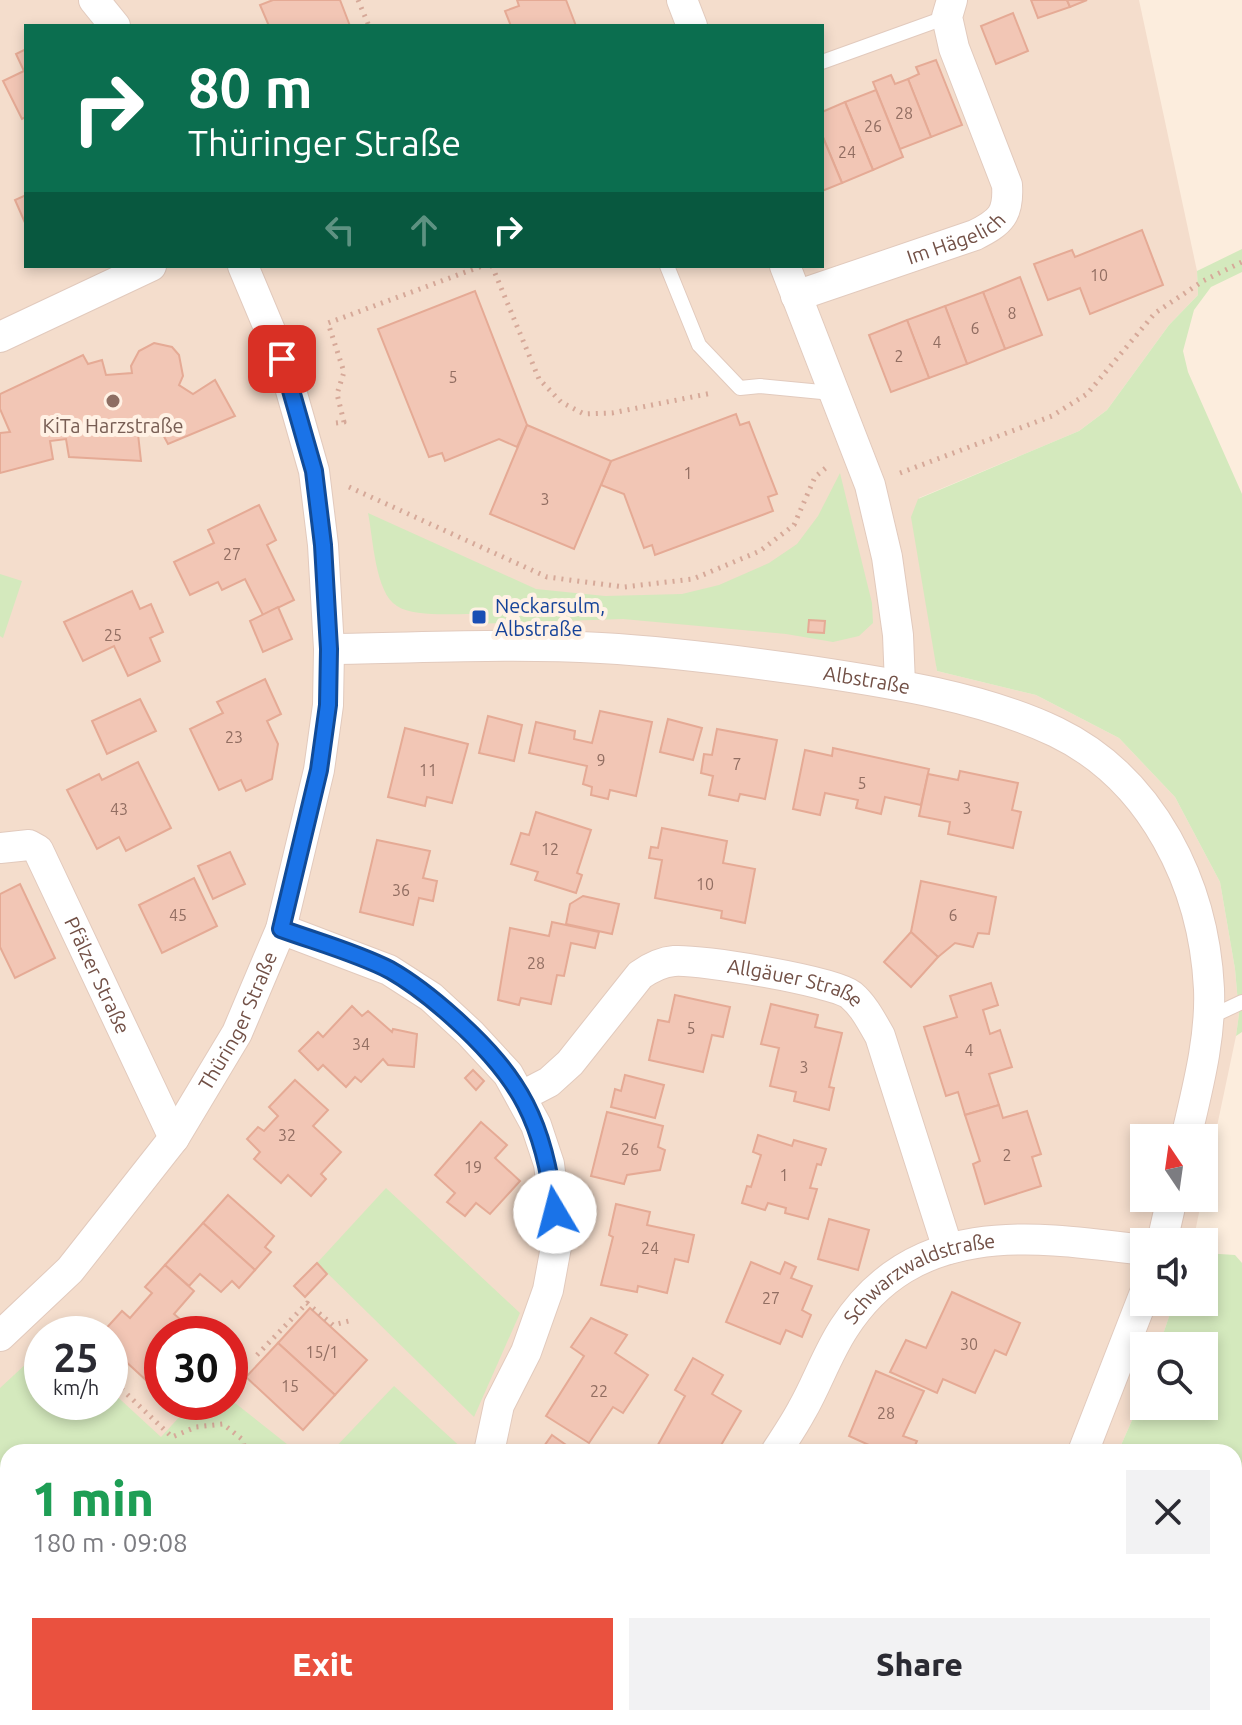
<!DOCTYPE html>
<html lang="en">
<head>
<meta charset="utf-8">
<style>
	body { margin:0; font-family:Ubuntu,sans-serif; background:#f2f2f3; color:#2b2b33; height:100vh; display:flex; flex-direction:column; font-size:30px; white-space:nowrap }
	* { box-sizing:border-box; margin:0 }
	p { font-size:26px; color:#7c7c81 }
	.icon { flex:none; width:44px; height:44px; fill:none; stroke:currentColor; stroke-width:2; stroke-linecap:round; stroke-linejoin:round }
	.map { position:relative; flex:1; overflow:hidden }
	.drawer { position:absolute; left:0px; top:1444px; width:1242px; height:282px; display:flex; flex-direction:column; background:#fff; border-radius:24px 24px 0 0; box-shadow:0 4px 12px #0003 }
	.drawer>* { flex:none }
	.banner { position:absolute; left:24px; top:24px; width:800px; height:244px; border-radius:0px; box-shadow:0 4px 12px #0003; background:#0b6e4f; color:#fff; overflow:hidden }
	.needle { width:52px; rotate:347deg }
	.controls { position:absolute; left:1130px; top:1124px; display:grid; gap:16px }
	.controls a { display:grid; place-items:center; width:88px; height:88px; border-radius:0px; background:#fff; box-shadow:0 4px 12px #0003; font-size:40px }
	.speed { position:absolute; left:24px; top:1316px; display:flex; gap:16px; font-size:40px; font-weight:700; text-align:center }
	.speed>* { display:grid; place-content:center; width:104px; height:104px; border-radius:50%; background:#fff; box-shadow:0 4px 12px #0003; line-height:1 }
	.speed small { font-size:20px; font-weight:400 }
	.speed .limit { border:12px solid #d22; background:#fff; color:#111 }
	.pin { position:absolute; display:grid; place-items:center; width:68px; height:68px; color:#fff; margin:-34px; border-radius:16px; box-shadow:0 4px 12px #0006 }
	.me { position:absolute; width:88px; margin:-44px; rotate:352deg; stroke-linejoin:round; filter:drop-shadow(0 0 6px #0008) }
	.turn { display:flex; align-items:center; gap:28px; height:168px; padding:0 32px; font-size:36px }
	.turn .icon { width:104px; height:104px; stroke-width:2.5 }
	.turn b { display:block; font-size:56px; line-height:68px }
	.lanes { display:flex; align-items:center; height:76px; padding:0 32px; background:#0003; justify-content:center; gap:40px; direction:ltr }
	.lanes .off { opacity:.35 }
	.round { display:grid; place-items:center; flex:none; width:84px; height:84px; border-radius:0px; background:#f2f2f3 }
	.overview { display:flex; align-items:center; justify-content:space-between; height:136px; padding:0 32px }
	h1 { font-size:48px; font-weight:800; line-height:60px; color:#1e9e55 }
	.action { display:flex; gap:16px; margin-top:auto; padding:16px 32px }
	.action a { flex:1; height:92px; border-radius:0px; background:#ea513f; color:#fff; font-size:32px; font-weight:800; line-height:92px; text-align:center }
	.action a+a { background:#f2f2f3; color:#2b2b33 }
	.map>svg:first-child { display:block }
	.residential { fill:#f4ddcc; fill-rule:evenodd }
	.green { fill:#d4e9bd }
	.building { fill:#f2c6b5; stroke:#e5aa95; stroke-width:2 }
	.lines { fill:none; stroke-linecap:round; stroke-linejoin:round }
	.service-casing { stroke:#e2cabd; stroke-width:16 }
	.minor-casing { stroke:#e2cabd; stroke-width:32 }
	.path { stroke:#d6a999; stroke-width:5; stroke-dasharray:2 6; stroke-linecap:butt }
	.service { stroke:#fff; stroke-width:14 }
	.minor { stroke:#fff; stroke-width:30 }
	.route-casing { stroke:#114b97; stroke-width:20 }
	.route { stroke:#1a73e8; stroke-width:14 }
	.education-dot { fill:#8d6e63; stroke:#fff1e4; stroke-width:3 }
	.transit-dot { fill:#1a4fb4; stroke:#fff1e4; stroke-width:3 }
	.labels { text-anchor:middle; stroke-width:8; stroke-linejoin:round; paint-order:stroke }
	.number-label { font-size:16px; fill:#926e62 }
	.street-label { font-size:20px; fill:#725046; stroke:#fff1e4 }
	.education-label { font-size:20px; fill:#785e54; stroke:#fff1e4 }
	.transit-label { font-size:20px; fill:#164399; stroke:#fff1e4; text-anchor:start }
</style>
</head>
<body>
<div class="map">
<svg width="1242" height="1725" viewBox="0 0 1242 1725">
	<rect width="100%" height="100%" fill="#fceddd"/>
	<path class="residential" d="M0,0H1139L1197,271L1198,295L1169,325L1107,410L1079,431L919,498L937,671L1036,695L1119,738L1175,797L1220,882L1235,969L1239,1014L1236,1036L1204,1188V1138H1144V1198H1202L1193,1242H1144V1302H1174L1159,1346H1144V1393L1118,1452H8V1718H960L955,1725H0ZM26,26H822V266H26ZM42,1334H110V1402H42ZM162,1334H230V1402H162Z"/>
	<g class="green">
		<path d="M1242,249V272L1211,287L1194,310L1183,351L1188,372L1242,494V1032L1236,1036L1239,1014L1235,969L1220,882L1175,797L1119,738L1036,695L937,671L911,517L918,499L1079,431L1107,410L1169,325L1198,295L1197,271Z"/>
		<path d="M840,473L872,603L873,623L859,636L833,642L786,634L623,619L471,624V614C452,614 413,617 397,606C375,593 373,537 368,513L536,589L605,596L682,594L719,585L769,563L797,544L818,516Z"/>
		<path d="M0,574L22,581L3,638L0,636Z"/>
		<path d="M386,1188L520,1313L474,1417L317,1263Z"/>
		<path d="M1204,1253L1235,1255L1242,1263V1649L1234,1654V1452H1118L1144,1393V1406H1204V1346H1159L1174,1302H1204Z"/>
		<path d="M42,1349V1402H110V1390L161,1437L193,1402H230V1399L297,1452H8V1615L0,1607V1388Z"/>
		<path d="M394,1386L466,1452H331Z"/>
		<path d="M960,1718H1132L1121,1725H955Z"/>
	</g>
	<g class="building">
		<path d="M273,0H340L350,26H269L260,5Z"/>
		<path d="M517,0H566L576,26H511L505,11L519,6Z"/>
		<path d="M1031,0H1067L1070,7L1038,18Z"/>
		<path d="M1067,0H1087L1070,7Z"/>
		<path d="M1013,13L1028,51L996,64L981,26Z"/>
		<path d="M26,49V117L22,119L3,81L24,71L16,54Z"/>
		<path d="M936,60L962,125L931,137L908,79L919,74L916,67Z"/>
		<path d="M891,75L895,84L908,79L931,137L900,149L873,82Z"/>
		<path d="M876,90L903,157L873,170L845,102Z"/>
		<path d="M845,102L873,170L842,183L822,135V112Z"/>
		<path d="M822,135L842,183L822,191Z"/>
		<path d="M26,195V225L15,200Z"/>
		<path d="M1142,230L1163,285L1090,314L1080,288L1048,300L1034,264L1072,250L1075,257Z"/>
		<path d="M1020,277L1042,335L1005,349L983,292Z"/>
		<path d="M475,291L527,425L517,447L499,439L445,461L442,453L429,457L378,329Z"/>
		<path d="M983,292L1005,349L967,364L945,306Z"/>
		<path d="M945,306L967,364L929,378L907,320Z"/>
		<path d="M907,320L929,378L891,392L869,335Z"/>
		<path d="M154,343L172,347L179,355L183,376L179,385L193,394L215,380L235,416L168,444L160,429L138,434L141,461L69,457L66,439L50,441L53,459L0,473V433L10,432L0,409V394L83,355L88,364L102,360L106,375L132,373L131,366L139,351Z"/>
		<path d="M736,414L740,425L749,422L777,494L768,497L773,511L655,555L652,545L644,548L624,494L601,485L611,461Z"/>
		<path d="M527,425L611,461L574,549L490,514Z"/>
		<path d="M259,505L276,540L267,545L294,600L263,615L245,579L222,590L218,582L190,595L174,562L214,543L208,530Z"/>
		<path d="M132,591L140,609L151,604L163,632L150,638L160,661L128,676L114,646L83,661L64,622Z"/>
		<path d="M278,607L292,639L263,652L250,621Z"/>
		<path d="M809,620L825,621L824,633L808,632Z"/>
		<path d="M265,679L281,714L267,721L278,744L272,779L246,791L241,780L219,790L190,729L223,713L217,702Z"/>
		<path d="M140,699L156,731L107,754L92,721Z"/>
		<path d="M600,711L652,722L636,796L610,790L608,799L591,795L592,787L583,784L587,766L529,753L536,722L575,731L574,739L592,743Z"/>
		<path d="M488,716L522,725L514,761L479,753Z"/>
		<path d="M668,719L702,728L693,760L660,752Z"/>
		<path d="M405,728L468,744L452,803L427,797L425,806L388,797Z"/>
		<path d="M717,729L777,740L765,799L740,794L738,801L709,795L713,776L701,773L704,754L712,755Z"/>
		<path d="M833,748L929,769L921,805L885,797L881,814L856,808L858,800L825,793L820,815L793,809L805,750L832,756Z"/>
		<path d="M138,762L171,828L126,851L119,837L97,849L67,790L99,774L102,780Z"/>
		<path d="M960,771L1018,783L1012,810L1021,812L1013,848L948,834L950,822L919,816L928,774L958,780Z"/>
		<path d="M536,812L591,830L577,873L582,875L576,893L535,880L538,872L511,864L521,833L529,835Z"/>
		<path d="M662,828L727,841L723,863L755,869L745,923L721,918L722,911L655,898L662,860L649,858L651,847L658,848Z"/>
		<path d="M377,840L430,851L423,878L437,881L433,901L419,898L413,925L360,912Z"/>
		<path d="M230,852L245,884L213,899L198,866Z"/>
		<path d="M194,878L217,926L162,953L139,905Z"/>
		<path d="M921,881L996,897L989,934L978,933L973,947L955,943L938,957L911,932Z"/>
		<path d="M20,884L55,958L15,978L0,947V894Z"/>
		<path d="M583,896L619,904L612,934L566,924L570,904Z"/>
		<path d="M552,922L599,932L595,948L571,943L564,976L557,975L551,1004L521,998L519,1005L498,1000L510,928L549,936Z"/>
		<path d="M911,932L938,957L911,987L884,962Z"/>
		<path d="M991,983L998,1005L983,1010L990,1034L1000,1030L1012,1067L989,1074L999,1105L965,1115L958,1092L946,1096L924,1027L957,1017L950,996Z"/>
		<path d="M675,995L730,1007L723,1037L712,1035L703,1072L649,1060L658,1020L669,1022Z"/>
		<path d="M771,1004L818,1015L815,1027L842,1033L829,1087L834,1088L829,1110L794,1101L796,1092L770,1086L779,1048L761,1044Z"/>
		<path d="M352,1006L362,1016L368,1011L392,1032L393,1029L417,1034L414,1067L388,1065L383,1059L361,1082L355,1077L346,1087L323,1065L318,1070L299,1051L318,1032L323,1037Z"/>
		<path d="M473,1070L484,1081L476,1090L465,1078Z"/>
		<path d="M625,1075L664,1085L655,1118L611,1107L615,1089L621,1091Z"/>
		<path d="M295,1080L328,1110L313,1126L341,1152L321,1174L326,1179L311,1196L288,1175L281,1183L254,1159L260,1152L247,1139L258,1127L264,1131L278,1116L269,1107Z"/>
		<path d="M999,1105L1003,1118L1027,1111L1041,1154L1032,1157L1041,1186L985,1204L973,1164L980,1161L965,1115Z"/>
		<path d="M607,1112L663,1126L658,1147L665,1150L660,1170L627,1175L624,1184L591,1176Z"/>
		<path d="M481,1122L507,1145L495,1158L520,1181L490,1214L476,1203L465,1216L447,1202L455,1193L435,1175Z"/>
		<path d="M758,1135L792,1146L794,1140L826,1149L821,1165L817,1164L810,1188L817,1189L808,1219L785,1213L786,1208L768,1203L765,1210L742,1203L747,1186L751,1187L761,1155L753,1152Z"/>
		<path d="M228,1195L274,1236L265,1247L271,1252L255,1270L203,1223Z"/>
		<path d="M616,1204L650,1212L647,1225L694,1235L688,1262L675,1259L667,1293L638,1286L637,1292L601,1285L613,1237L609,1235Z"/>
		<path d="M829,1219L869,1230L858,1270L818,1259Z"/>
		<path d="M203,1223L255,1270L239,1288L232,1281L221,1292L200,1274L189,1286L165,1265Z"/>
		<path d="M751,1262L780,1274L785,1262L796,1267L791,1278L812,1286L802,1310L811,1315L802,1337L786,1330L780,1344L726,1322Z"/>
		<path d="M317,1263L327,1274L305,1297L294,1286Z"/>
		<path d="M165,1265L194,1291L174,1314L197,1334H162V1365L147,1381L110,1347V1334H101L122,1311L130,1318L152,1293L145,1287Z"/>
		<path d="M952,1292L1020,1323L1006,1355L995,1350L975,1393L943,1379L937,1393L890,1372L906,1340L926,1348Z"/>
		<path d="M310,1308L367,1360L335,1395L278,1343Z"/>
		<path d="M591,1318L627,1335L615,1353L648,1375L623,1413L613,1407L589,1443L546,1416L584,1356L571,1347Z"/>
		<path d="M278,1343L335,1395L303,1430L246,1377Z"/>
		<path d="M693,1358L723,1375L712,1394L741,1411L717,1452H654L685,1396L675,1390Z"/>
		<path d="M876,1371L924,1391L903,1436L917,1441L912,1452H866L869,1445L849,1436Z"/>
		<path d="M552,1435L576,1452H547L542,1449Z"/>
		<path d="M7,1708L8,1718H18L25,1725H0V1716Z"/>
		<path d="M175,1718H191L185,1725Z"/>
		<path d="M409,1718H495L500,1723L498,1725H402Z"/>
		<path d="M664,1718H725L719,1725H673Z"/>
	</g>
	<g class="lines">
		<defs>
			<g id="service">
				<path d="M822,62L947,17"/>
				<path d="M667,266L699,345L740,388L760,386L832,393"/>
				<path d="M1210,1017L1242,1002"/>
			</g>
			<g id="minor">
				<path d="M94,0L115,26"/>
				<path d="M682,0L692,26"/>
				<path d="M785,266L870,485L887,557L898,635L900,684"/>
				<path id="s1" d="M796,296L975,235C1001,222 1009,214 1007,185L954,48L947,17L952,0"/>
				<path d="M0,337L151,266"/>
				<path id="s2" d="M329,649C420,648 511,643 601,648C671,652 741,661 811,671C891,683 983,697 1056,732C1153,779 1204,885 1209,989C1211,1039 1197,1090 1186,1138"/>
				<path id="s3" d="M0,848L29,845L38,850L174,1138"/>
				<path d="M281,929L389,970L431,997L470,1033L508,1074L536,1125L549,1164L558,1236L548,1290L526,1352L499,1405L489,1452"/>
				<path id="s4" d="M522,1096L549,1082L570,1063L640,975C650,968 661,962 674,961C700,959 833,981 851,995C864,1006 872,1022 880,1036L948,1249"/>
				<path d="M1162,1242L1172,1198"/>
				<path id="s5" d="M0,1336L70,1270L174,1138L237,1033L281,929L319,770L328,705L329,649L323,545L314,471L282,359L243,266"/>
				<path id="s6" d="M776,1452C785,1438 794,1425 802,1410C817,1384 827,1354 844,1328C915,1218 1033,1236 1144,1250"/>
				<path d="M1083,1452L1144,1295"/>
				<path d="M228,1725L241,1721L281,1718"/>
				<path d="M571,1725L577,1718"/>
				<path d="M924,1725L930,1718"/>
			</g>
		</defs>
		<use href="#service" class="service-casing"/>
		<use href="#minor" class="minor-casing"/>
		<g class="path">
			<path d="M358,0L369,26"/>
			<path d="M492,266L539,379L561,402L584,414L612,413L712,393"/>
			<path d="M336,423L344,422L337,394L344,372L328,323L482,266"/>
			<path d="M900,473L1052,416L1087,394L1155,313L1203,281L1242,262"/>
			<path d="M349,487L547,577L624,587L693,579L760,551L794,525L815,477L828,466"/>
			<path d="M257,1355L307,1303L333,1325L353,1320"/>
			<path d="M110,1378L172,1437L196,1427L223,1424L243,1440L245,1452"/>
			<path d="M1234,1643L1242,1638"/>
			<path d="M502,1718L510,1725"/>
			<path d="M1105,1725L1116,1718"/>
		</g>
		<use href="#service" class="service"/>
		<use href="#minor" class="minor"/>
	</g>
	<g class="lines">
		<defs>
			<path id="route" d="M282,359L314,471L323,545L329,649L328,705L319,770L281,929C317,942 357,953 390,970C413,983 434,1000 454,1018C522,1079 543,1122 555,1212"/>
		</defs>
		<use href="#route" class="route-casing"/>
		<use href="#route" class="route"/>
	</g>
	<circle class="education-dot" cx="113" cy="401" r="8"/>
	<rect class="transit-dot" x="471" y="609" width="16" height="16" rx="4"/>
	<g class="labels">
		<g class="number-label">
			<text x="904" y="119">28</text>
			<text x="873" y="132">26</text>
			<text x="847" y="158">24</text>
			<text x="1099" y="281">10</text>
			<text x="1012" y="319">8</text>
			<text x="975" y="334">6</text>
			<text x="937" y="348">4</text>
			<text x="899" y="362">2</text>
			<text x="453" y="383">5</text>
			<text x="688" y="479">1</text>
			<text x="545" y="505">3</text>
			<text x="232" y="560">27</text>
			<text x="113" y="641">25</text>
			<text x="234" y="743">23</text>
			<text x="601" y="766">9</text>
			<text x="737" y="770">7</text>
			<text x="428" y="776">11</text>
			<text x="862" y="789">5</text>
			<text x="967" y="814">3</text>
			<text x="119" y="815">43</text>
			<text x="550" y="855">12</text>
			<text x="705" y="890">10</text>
			<text x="401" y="896">36</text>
			<text x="178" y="921">45</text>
			<text x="953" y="921">6</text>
			<text x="536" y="969">28</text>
			<text x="691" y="1034">5</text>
			<text x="361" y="1050">34</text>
			<text x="969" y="1056">4</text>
			<text x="804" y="1073">3</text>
			<text x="287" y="1141">32</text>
			<text x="630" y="1155">26</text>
			<text x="1007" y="1161">2</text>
			<text x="473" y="1173">19</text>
			<text x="784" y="1181">1</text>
			<text x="650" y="1254">24</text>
			<text x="771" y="1304">27</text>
			<text x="969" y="1350">30</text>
			<text x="322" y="1358">15/1</text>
			<text x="290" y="1392">15</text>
			<text x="599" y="1397">22</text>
			<text x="886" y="1419">28</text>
		</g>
		<g class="street-label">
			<text dy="7" stroke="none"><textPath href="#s1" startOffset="170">Im Hägelich</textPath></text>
			<text dy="7" stroke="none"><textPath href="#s2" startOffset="540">Albstraße</textPath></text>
			<text dy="7" stroke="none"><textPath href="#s3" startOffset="178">Pfälzer Straße</textPath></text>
			<text dy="7" stroke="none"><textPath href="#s4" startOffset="332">Allgäuer Straße</textPath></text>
			<text dy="7" stroke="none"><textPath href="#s5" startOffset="398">Thüringer Straße</textPath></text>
			<text dy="7" stroke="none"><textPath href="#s6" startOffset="236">Schwarzwaldstraße</textPath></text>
		</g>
		<g class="education-label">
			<text x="113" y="433">KiTa Harzstraße</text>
		</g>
		<g class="transit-label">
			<text x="495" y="613">Neckarsulm,<tspan x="495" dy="23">Albstraße</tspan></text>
		</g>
	</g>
</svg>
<div class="controls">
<a><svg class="needle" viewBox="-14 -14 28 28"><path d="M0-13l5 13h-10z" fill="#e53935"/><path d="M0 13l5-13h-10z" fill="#7c7c81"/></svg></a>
<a><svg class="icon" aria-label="sound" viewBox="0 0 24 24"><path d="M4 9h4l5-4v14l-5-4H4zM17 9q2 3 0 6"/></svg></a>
<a><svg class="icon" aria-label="search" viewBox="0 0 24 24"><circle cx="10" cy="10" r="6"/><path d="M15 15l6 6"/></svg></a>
</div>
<div class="speed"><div>25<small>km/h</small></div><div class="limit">30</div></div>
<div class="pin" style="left:282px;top:359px;background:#d93025"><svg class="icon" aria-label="arrive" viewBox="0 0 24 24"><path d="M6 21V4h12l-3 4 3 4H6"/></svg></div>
<svg class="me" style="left:555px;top:1212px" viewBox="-20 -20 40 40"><circle r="19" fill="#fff"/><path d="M0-13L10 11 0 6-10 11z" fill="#1a73e8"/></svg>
<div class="banner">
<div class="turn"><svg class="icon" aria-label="right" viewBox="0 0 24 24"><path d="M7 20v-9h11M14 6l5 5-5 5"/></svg><div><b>80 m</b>Thüringer Straße</div></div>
<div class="lanes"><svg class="icon off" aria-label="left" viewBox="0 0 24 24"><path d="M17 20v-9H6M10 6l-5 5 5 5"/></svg><svg class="icon off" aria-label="ahead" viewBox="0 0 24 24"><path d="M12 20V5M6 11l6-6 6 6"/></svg><svg class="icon" aria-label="right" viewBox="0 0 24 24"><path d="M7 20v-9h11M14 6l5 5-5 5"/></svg></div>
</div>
<section class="drawer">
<div class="overview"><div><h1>1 min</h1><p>180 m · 09:08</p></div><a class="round"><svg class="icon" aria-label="close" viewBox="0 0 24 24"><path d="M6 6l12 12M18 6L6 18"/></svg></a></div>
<div class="action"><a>Exit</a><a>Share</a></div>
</section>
</div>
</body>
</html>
